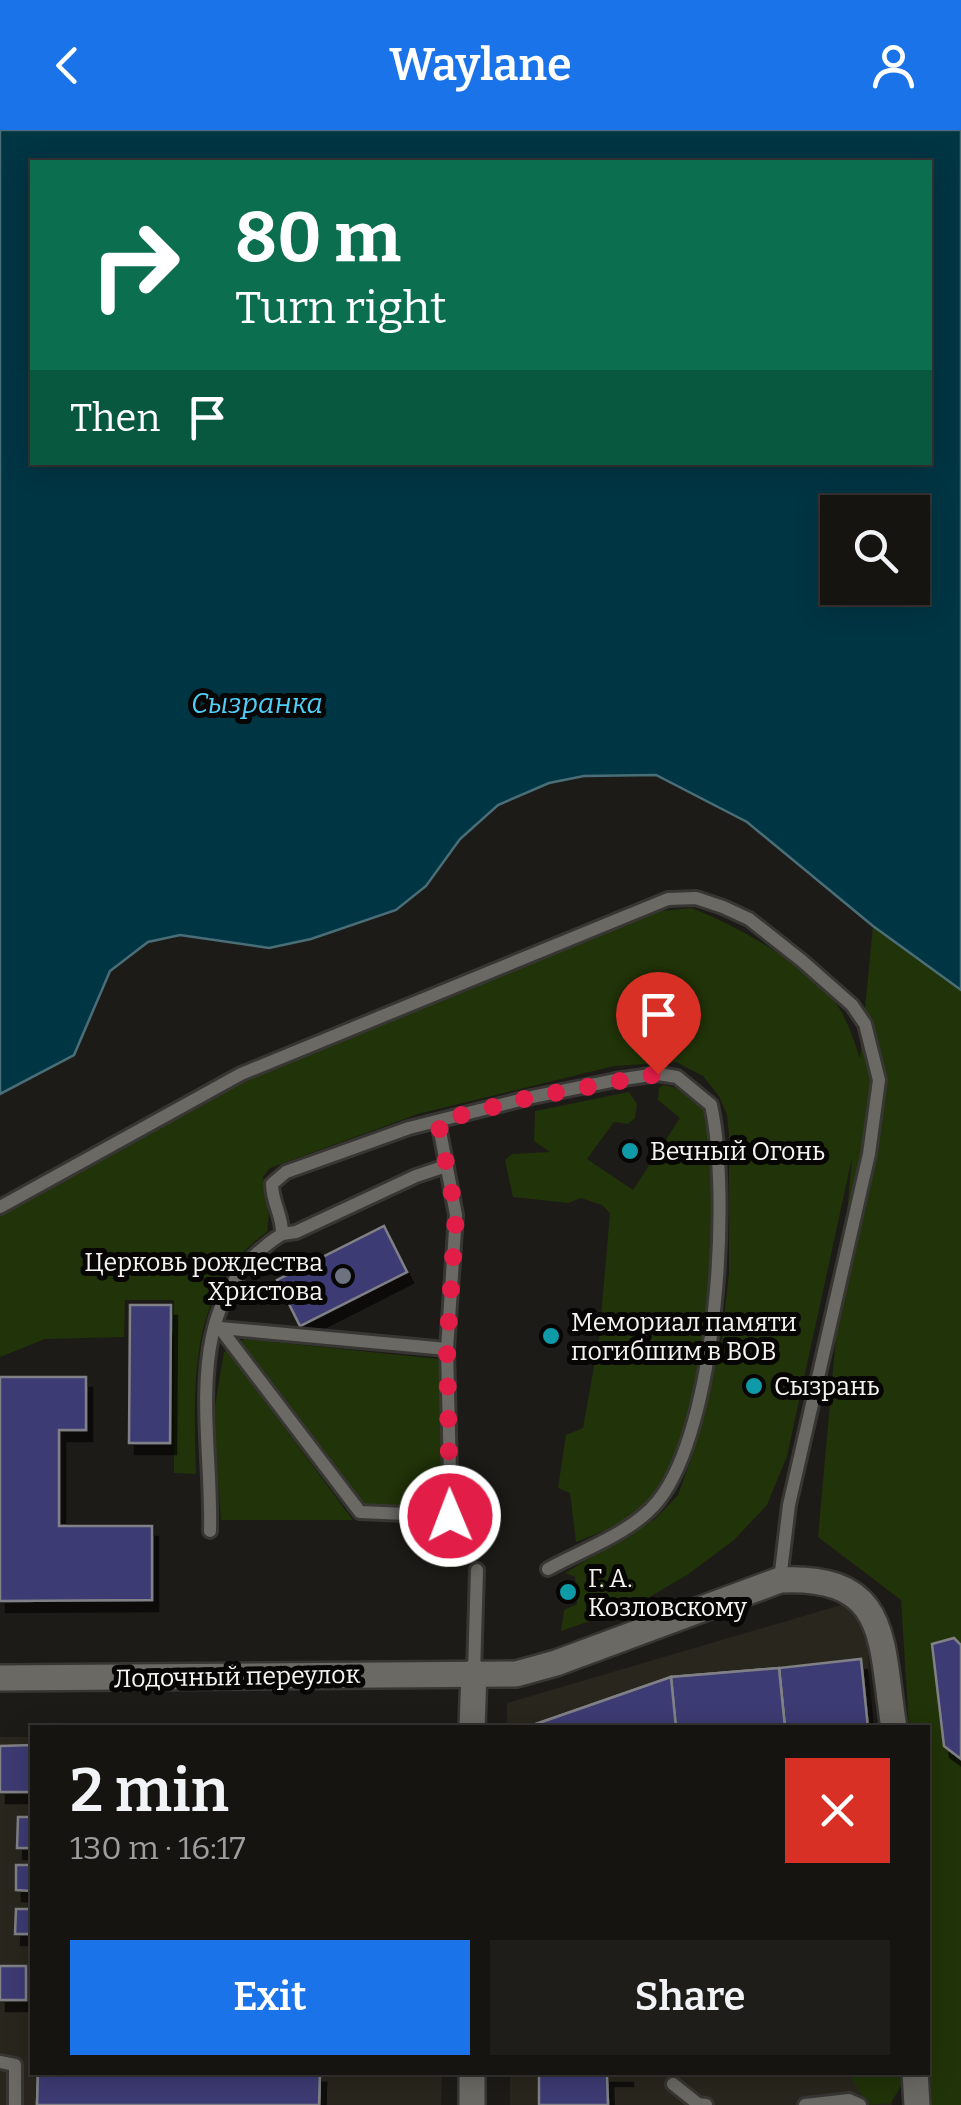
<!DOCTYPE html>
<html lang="en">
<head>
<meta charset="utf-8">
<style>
	body { margin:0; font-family:Bitter,serif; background:#1f1d1a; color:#f1f3f6; height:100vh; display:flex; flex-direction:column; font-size:38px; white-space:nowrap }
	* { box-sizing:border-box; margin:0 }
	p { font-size:32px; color:#9e9e9f }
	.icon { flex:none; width:55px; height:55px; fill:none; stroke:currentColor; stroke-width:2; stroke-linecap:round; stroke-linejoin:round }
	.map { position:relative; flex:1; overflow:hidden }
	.side { position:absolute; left:30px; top:1595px; width:900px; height:350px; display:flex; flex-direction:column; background:#161411; border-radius:0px; box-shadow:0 5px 25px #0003,0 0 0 2px #353331 }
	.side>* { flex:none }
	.hud { position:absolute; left:30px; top:30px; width:902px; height:305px; border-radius:0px; box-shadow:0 5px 25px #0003,0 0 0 2px #353331; background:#0b6e4f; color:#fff; overflow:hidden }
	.controls { position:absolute; left:820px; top:365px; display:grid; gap:20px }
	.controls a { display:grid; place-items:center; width:110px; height:110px; border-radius:0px; background:#161411; box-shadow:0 5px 25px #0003,0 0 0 2px #353331; font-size:50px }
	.pin { position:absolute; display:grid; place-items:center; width:85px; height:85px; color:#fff; margin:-102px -42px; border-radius:50% 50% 50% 0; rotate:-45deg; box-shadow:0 0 10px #0007 }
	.pin .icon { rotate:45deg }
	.me { position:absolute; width:110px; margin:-55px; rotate:359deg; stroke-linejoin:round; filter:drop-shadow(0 0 8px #0008) }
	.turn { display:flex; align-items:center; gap:35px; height:210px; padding:0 40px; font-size:45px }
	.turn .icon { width:130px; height:130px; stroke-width:2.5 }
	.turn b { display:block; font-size:70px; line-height:85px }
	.then { display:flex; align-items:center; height:95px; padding:0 40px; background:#0003; gap:20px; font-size:38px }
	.round { display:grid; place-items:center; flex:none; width:105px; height:105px; border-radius:0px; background:#1f1d1a }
	.headline { display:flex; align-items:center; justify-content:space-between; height:170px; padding:0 40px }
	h1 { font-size:60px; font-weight:600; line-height:75px }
	.action { display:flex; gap:20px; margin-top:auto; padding:20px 40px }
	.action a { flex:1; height:115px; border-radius:0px; background:#1a73e8; color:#fff; font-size:40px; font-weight:600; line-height:115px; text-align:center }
	.action a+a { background:#1f1d1a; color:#f1f3f6 }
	header { display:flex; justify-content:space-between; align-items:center; height:130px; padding:0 40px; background:#1a73e8; color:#fff; font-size:45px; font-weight:600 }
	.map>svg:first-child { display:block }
	.built { fill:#29261d }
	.green { fill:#213308 }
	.water { fill:#003544; stroke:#4a6e78; stroke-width:2.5; fill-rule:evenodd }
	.building { fill:#3d3b73; stroke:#808186; stroke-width:2.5; filter:url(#shadow) }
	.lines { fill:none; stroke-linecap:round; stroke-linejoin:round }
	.lane-casing { stroke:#373633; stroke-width:18 }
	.street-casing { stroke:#373633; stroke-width:30 }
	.lane { stroke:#6a6964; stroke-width:12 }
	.street { stroke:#6a6964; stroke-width:25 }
	.route { stroke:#e11d48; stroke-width:18; stroke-dasharray:0 32.4 }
	.culture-dot { fill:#0f9aa8; stroke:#070605; stroke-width:4 }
	.worship-dot { fill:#6b7280; stroke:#070605; stroke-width:4 }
	.labels { text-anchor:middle; stroke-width:10; stroke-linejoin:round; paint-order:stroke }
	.poi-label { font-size:25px; fill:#f5f4f1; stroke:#070605; text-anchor:start }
	.street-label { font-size:25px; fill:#f5f4f1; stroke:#070605 }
	.water-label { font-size:28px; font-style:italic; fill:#4fcff8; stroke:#070605 }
</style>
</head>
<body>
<header><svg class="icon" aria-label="back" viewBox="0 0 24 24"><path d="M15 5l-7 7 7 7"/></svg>Waylane<svg class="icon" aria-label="person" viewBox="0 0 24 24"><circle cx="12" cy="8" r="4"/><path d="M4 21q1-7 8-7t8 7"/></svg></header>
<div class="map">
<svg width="961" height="1975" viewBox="0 0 961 1975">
	<defs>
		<filter id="shadow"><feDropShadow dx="6" dy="11" stdDeviation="0" flood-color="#0009"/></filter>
	</defs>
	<rect width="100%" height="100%" fill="#1d1b17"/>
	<g class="built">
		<path d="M865,1468L872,1597H507V1573Z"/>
		<path d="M0,1607H32V1942L442,1943L441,1975H0Z"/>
		<path d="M510,1943H890L892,1975H510Z"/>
	</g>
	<g class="green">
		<path d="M691,778C735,794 806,835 835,872C847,888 854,910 860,929L873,796L961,860V1975H932L928,1907V1598L909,1597L901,1470L818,1407L852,1028L787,1326L767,1375L734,1410L687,1445L636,1475L561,1501L564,1480L577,1474L575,1447L565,1443L655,1389L678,1365L694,1321L722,1207L729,1143V1005L727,985L719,966L703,946L676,932L614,936L418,984L270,1038L263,1047L269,1084L267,1102C187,1158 194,1256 196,1344L174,1343V1170H125L124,1207L45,1209L0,1227V1086L237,952L638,788L662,781Z"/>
		<path d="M663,955C686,958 701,971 708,992C718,1085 715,1292 654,1366C633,1390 605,1401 576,1412L570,1363L558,1358L566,1305L583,1298L599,1209L610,1083L602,1075L581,1068L568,1073L513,1067L505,1030L512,1024L550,1022L534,1011L535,981L629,962L637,974L635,988L628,994L614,992L587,1029L633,1060L680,988L658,970L659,958Z"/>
		<path d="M244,1209L439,1229L443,1380L365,1379L239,1213Z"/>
		<path d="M227,1220L353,1390H221L213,1288L224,1222Z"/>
		<path d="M848,1943H906V1947L891,1973L868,1975Z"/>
	</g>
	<path class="water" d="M0,0H961V860L873,796L747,692L656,645L584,646L549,653L498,675L460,709L426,756L396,780L311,809L269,818L180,805L148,812L110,841L74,925L0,964ZM32,32H930V332H32ZM838,382H912V458H838Z"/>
	<g class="building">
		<path d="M384,1096L407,1142L300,1196L277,1150Z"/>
		<path d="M130,1175H171L170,1313H129Z"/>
		<path d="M0,1247H86V1300H59V1396H152V1470L0,1471Z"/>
		<path d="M954,1508L961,1515V1629L944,1616L932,1514Z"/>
		<path d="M861,1529L868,1598H785L779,1538Z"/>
		<path d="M779,1538L785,1598H536V1594L671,1547Z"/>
		<path d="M779,1538L785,1598H676L671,1547Z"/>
		<path d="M671,1547L676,1598H536V1594Z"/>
		<path d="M32,1615V1662H0V1616Z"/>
		<path d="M18,1687H32V1718H17Z"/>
		<path d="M16,1735H32V1761L16,1760Z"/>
		<path d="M16,1779H32V1804H15Z"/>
		<rect x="0" y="1836" width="26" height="34"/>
		<path d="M38,1942H320L319,1975H37Z"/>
		<path d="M38,1942H320L319,1975H37Z"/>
		<path d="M539,1942H627V1945H607L608,1975H539Z"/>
	</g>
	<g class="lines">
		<defs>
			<g id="lane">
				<path d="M0,1077L241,944L668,769L696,768L723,777L749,789L801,830L852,875L865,894L879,950L869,1024L789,1375L780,1450"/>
				<path d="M282,1104L296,1102L416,1046L446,1036"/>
				<path d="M215,1197L220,1198L360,1382L451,1386L447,1219L456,1085L438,991"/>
				<path d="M220,1198L447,1219"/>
				<path d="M210,1401C213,1297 176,1171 282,1104C283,1086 272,1073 272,1054L286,1042L409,998L532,967L616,950L658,944L677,947L711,975C731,1066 717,1298 658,1371C632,1403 584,1419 548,1439"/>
				<path d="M474,1542L477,1440"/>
				<path d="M0,1932L15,1935V1975"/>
				<path d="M673,1954L698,1974L706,1975"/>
				<path d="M805,1975L849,1970L860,1975"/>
			</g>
			<g id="street">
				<path d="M0,1548L516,1544L556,1533L780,1450C891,1445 880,1511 894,1598"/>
				<path d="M472,1598L474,1542"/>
				<path d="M915,1942L917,1975"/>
				<path d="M472,1975V1942"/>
			</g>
		</defs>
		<use href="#lane" class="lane-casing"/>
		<use href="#street" class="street-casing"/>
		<use href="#lane" class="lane"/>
		<use href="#street" class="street"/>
	</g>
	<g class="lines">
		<path class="route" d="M450,1386L447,1218L456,1085L438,991L532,967L658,944"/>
	</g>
	<g class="culture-dot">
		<circle cx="630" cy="1021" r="10"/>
		<circle cx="551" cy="1206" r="10"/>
		<circle cx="754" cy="1256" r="10"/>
		<circle cx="568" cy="1462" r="10"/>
	</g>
	<circle class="worship-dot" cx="343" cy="1146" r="10"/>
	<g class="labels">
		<g class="poi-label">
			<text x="650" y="1030">Вечный Огонь</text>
			<text x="323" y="1141" text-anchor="end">Церковь рождества<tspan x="323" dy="29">Христова</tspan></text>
			<text x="571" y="1201">Мемориал памяти<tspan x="571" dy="29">погибшим в ВОВ</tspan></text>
			<text x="774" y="1265">Сызрань</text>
			<text x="588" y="1457">Г. А.<tspan x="588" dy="29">Козловскому</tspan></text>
		</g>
		<g class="street-label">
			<text transform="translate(237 1546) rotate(-1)" y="9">Лодочный переулок</text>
		</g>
		<g class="water-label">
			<text x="257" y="583">Сызранка</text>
		</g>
	</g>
</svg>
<div class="controls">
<a><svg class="icon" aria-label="search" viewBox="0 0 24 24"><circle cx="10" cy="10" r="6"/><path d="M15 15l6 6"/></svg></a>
</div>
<div class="pin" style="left:658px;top:944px;background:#d93025"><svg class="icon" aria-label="arrive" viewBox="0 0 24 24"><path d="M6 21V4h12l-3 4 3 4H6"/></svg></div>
<svg class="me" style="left:450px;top:1386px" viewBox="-20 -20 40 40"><circle r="17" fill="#e11d48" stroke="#fff" stroke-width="3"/><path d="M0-11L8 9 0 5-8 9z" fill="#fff"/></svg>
<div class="hud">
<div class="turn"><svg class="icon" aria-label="right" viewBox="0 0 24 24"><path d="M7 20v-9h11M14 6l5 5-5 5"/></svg><div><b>80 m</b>Turn right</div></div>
<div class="then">Then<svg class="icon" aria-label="arrive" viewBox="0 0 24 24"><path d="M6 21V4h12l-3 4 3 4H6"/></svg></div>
</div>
<section class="side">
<div class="headline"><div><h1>2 min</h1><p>130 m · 16:17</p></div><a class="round" style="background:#d93025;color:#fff"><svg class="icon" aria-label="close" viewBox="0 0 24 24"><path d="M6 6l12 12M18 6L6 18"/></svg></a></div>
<div class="action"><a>Exit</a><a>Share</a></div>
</section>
</div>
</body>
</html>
